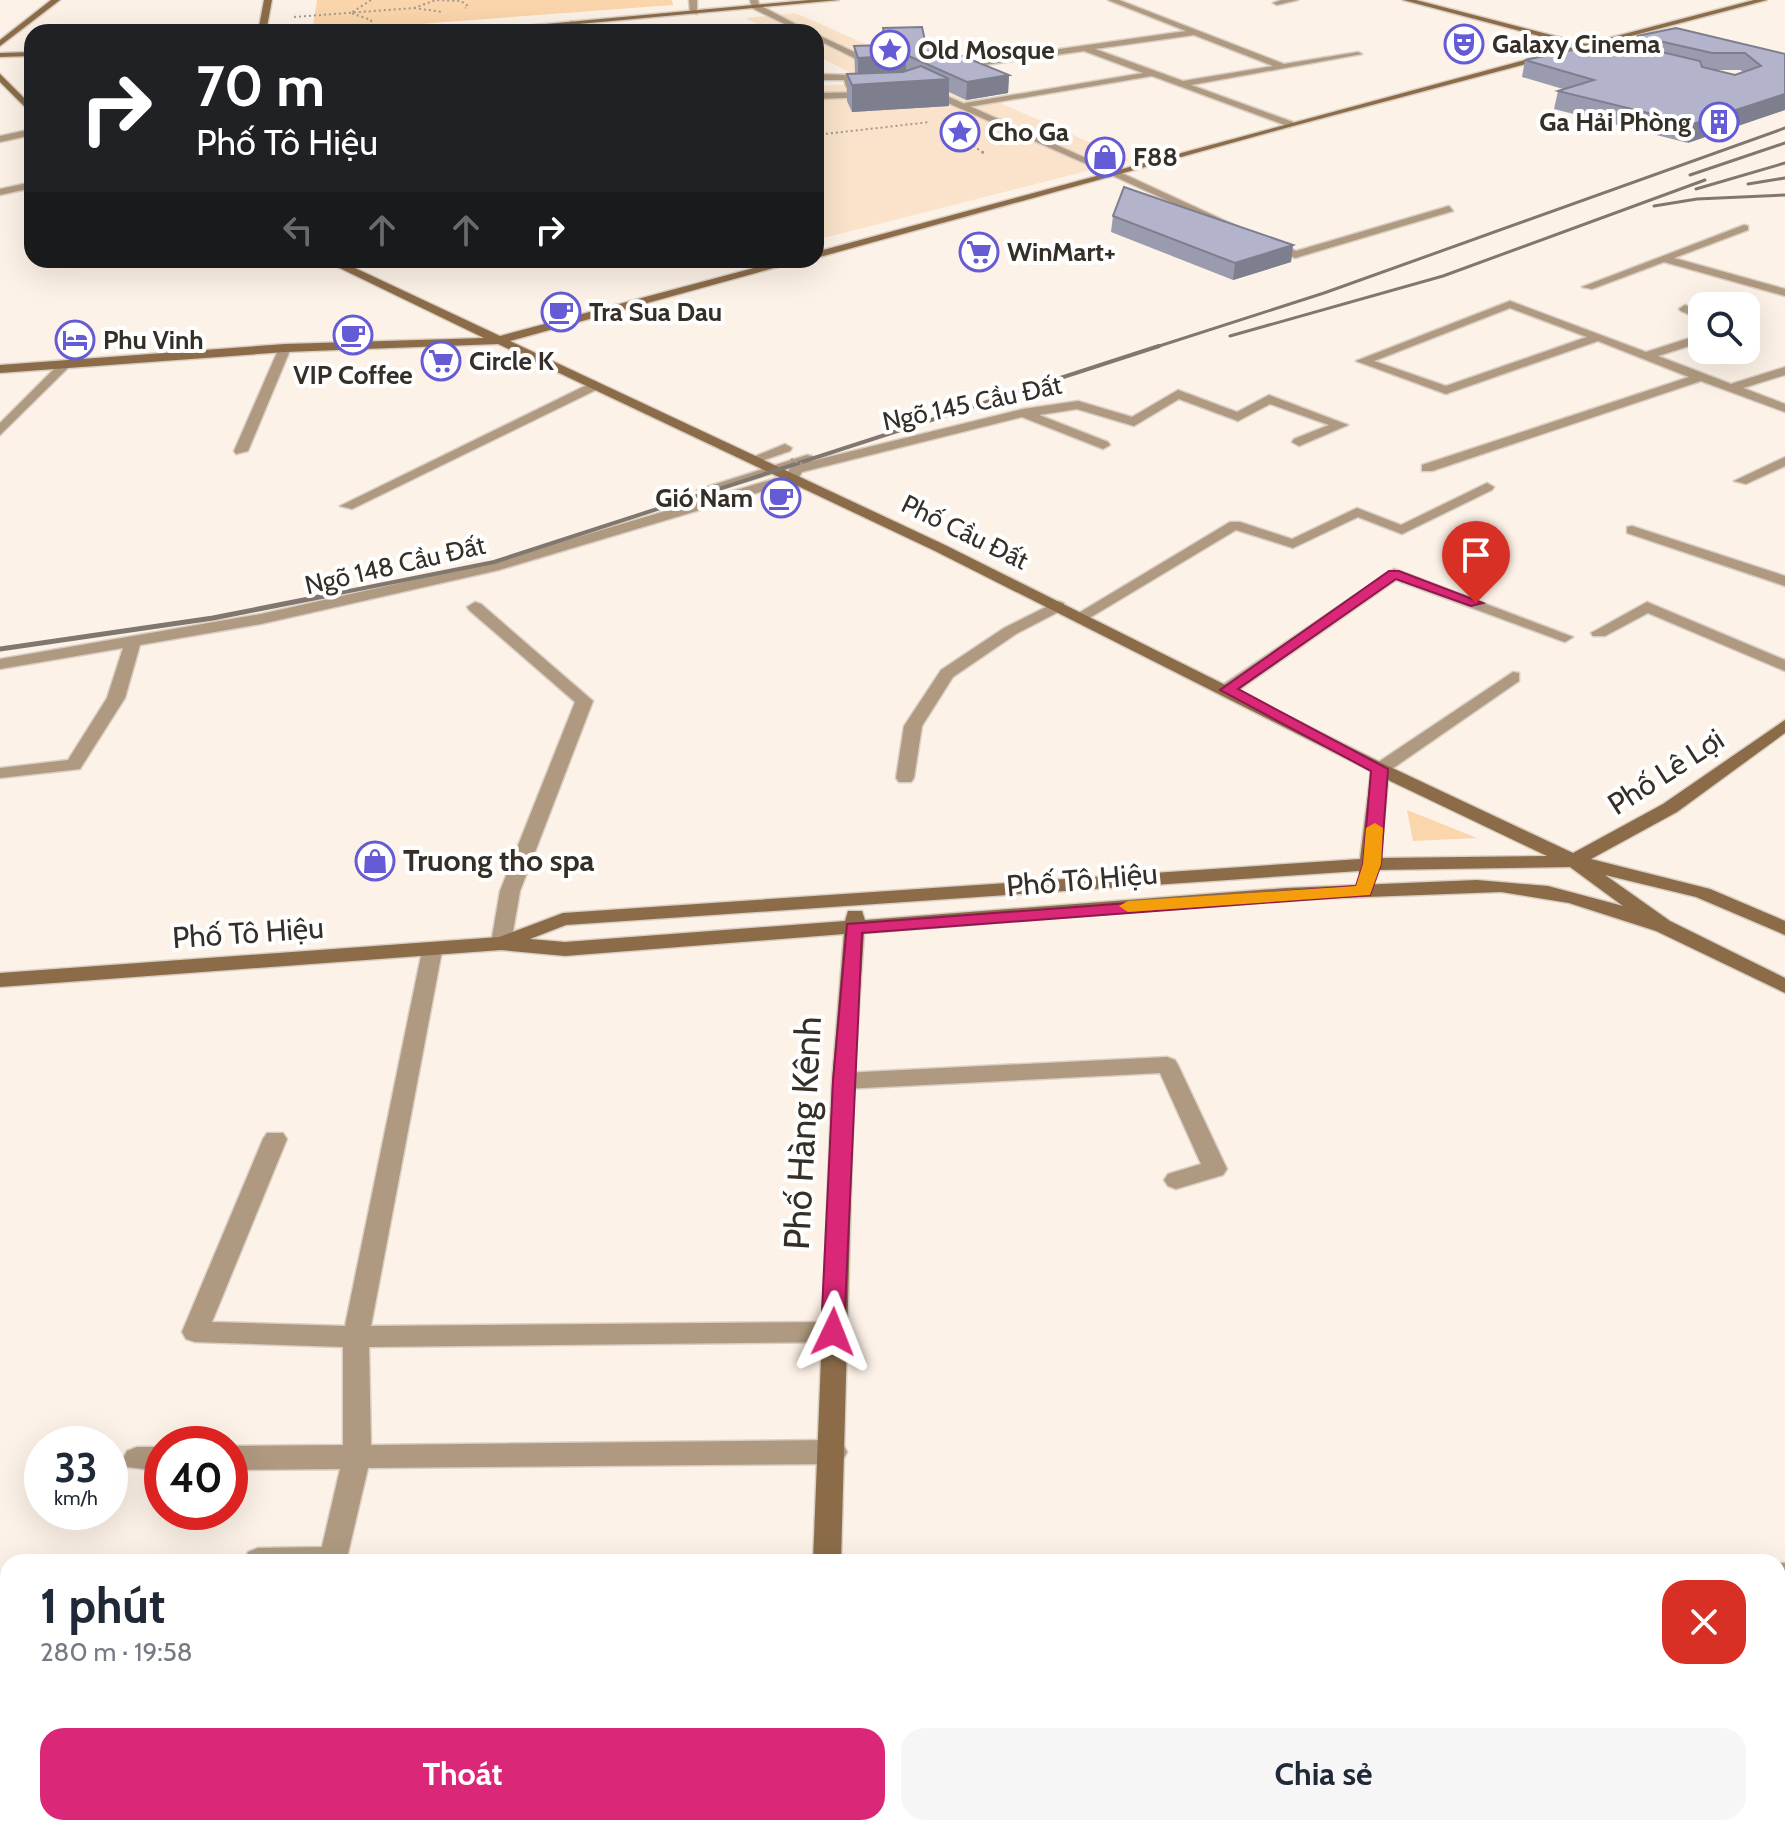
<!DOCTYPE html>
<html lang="vi">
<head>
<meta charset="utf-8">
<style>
	body { margin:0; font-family:Cabin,sans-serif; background:#f6f6f7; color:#1f2937; height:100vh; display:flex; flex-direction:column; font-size:30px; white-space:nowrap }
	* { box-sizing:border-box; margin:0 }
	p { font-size:26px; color:#747a83 }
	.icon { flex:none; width:44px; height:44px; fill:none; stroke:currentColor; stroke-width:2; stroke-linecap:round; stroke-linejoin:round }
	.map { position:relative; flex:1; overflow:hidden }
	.sheet { position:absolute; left:0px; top:1554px; width:1786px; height:282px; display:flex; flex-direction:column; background:#fff; border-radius:24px 24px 0 0; box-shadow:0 8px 32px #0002 }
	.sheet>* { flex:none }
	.top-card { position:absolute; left:24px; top:24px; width:800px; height:244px; border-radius:24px; box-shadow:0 8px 32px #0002; background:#202124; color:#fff; overflow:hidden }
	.tools { position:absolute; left:1688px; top:292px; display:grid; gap:16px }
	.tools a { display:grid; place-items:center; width:72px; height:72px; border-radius:16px; background:#fff; box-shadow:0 8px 32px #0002; font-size:40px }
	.speed { position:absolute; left:24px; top:1426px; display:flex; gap:16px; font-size:40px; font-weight:700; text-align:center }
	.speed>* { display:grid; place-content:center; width:104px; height:104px; border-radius:50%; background:#fff; box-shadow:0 8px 32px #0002; line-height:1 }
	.speed small { font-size:20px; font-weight:400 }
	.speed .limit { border:12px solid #d22; background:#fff; color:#111 }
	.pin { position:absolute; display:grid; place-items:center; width:68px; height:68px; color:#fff; margin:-82px -34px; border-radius:50% 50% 50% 0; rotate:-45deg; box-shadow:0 0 8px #0007 }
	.pin .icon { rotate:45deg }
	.me { position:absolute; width:88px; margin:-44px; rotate:2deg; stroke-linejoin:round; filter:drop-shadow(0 0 6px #0008) }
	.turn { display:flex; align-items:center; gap:28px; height:168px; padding:0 40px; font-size:36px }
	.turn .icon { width:104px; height:104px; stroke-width:2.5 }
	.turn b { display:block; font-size:56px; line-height:68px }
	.lanes { display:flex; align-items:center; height:76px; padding:0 40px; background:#0003; justify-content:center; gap:40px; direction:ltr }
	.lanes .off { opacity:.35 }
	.round { display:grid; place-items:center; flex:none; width:84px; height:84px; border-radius:24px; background:#f6f6f7 }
	.overview { display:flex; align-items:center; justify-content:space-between; height:136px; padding:0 40px }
	h1 { font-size:48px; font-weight:800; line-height:60px }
	.button { display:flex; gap:16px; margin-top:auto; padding:16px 40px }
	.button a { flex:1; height:92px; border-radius:24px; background:#db2777; color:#fff; font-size:32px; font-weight:800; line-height:92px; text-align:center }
	.button a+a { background:#f6f6f7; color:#1f2937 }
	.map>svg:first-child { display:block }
	.built { fill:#fae3ca }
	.green { fill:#fbd5ab }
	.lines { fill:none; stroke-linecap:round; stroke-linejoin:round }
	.lane-casing { stroke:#d9cfc4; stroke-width:3 }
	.street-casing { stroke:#d9cfc4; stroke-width:3 }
	.secondary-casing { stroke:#d9cfc4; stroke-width:3 }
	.path-far1 { stroke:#a29990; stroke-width:2; stroke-dasharray:2 3; stroke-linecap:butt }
	.path { stroke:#a29990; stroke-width:3; stroke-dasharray:2 3; stroke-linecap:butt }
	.lane { fill:#af9980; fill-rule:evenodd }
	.street { fill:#af9980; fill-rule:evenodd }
	.secondary { fill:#8c6c48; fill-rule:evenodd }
	.rail-far2 { stroke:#80786f; stroke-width:3 }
	.rail-far1 { stroke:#80786f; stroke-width:4 }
	.rail { stroke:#80786f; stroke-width:5 }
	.path-bridge { stroke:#a29990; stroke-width:3; stroke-dasharray:2 3; stroke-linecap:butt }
	.wall { fill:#9a9baf; fill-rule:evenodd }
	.shaded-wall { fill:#7d7e8e }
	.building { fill:#b3b4cb; stroke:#7d7e8e; stroke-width:2 }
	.route { fill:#db2777; stroke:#8e194d; stroke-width:2 }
	.slow { fill:#f59e0b }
	.labels { text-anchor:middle; stroke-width:8; stroke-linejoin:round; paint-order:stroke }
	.far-poi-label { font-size:26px; font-weight:bold; fill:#352f27; stroke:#fff; text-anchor:start }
	.far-street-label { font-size:26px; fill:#352f27; stroke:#fff }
	.street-label { font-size:30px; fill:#352f27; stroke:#fff }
	.poi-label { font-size:30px; font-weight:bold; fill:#352f27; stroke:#fff; text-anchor:start }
	.near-street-label { font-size:36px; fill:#352f27; stroke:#fff }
</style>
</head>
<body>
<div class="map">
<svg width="1785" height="1835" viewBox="0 0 1785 1835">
	<rect width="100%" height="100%" fill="#fdf2e7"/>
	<path class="built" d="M795,13L1130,160L816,240V86L870,83L816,55V32H772L745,18Z"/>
	<g class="green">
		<path d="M317,0H672L673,5L312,32Z"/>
		<path d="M1407,810L1477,838L1413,841Z"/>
	</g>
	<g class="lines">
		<defs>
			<g id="lane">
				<path d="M1108,0H1119L1284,64L1358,52L1362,54L1191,85L1293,122L1290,127L1152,76L962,108L965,103L1143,73L1084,51L985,65L982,60L1186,31ZM1194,35L1273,66L1183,81L1095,49Z"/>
				<path d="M1281,0H1298L1277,5L1273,3Z"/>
				<path d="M572,21L584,32H576L568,23Z"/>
				<path d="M816,74L851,75L857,95L850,97L844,80H816Z"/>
				<path d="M1109,170H1115L1241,228L1232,230L1109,174Z"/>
				<path d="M32,182V188L0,195V189Z"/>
				<path d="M1449,206L1453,211L1295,258L1264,243L1273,241L1296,251Z"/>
				<path d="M1744,225L1748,226V230L1674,258L1785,289V296L1664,262L1592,289L1582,287Z"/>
				<path d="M339,260H358L332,266V262Z"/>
				<path d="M1510,301L1646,352L1702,334V342L1658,356L1731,384L1785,367V375L1743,388L1785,404V412L1701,381L1432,471H1422V465L1689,377L1598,341L1446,394L1356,361ZM1510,308L1587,337L1446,386L1374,361Z"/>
				<path d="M1685,305L1702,312V320L1681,311L1679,309Z"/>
				<path d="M285,344L291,348L248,451L236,454L234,451L279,348Z"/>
				<path d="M60,363L70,366L0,435V423Z"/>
				<path d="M595,381L601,385L600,388L352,509L340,506Z"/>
				<path d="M1178,390L1237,412L1269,395L1348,425L1299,446L1292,442L1294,439L1329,425L1270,404L1238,421L1179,399L1134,426L1077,409L1039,415L1108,442L1110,445L1103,449L1022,417L802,472L797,481L499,570L261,624L140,645L125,698L80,769L0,778V768L68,760L107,698L123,648L0,669V659L261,614L490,563L787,475L790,468L704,494L697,490L807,455L812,456V461L1023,409L1078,401L1132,417Z"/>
				<path d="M785,444L792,448L790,451L753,464L746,460Z"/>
				<path d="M1785,457V466L1746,484L1734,481Z"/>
				<path d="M1487,483L1494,487L1492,490L1402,534L1358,517L1293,548L1236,530L1086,620L1080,622L1072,617L1230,522H1240L1292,539L1357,508L1401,525Z"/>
				<path d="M1632,526L1785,576V586L1627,533V527Z"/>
				<path d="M1394,569L1573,637L1565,642L1559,640L1396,580L1233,694H1221V686Z"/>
				<path d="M1058,601L1064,603V609L1016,634L953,677L922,726L914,778L911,782H899L896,778L904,726L941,670L1004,628Z"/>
				<path d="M475,602L481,604L593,701L520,891L511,943L501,950L491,943L500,891L575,702L469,610L467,607Z"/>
				<path d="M1647,602L1785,660V671L1648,613L1605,636H1593L1591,633Z"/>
				<path d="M1513,672L1519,673V681L1386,773H1374L1371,769L1374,765Z"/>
				<path d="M432,944L442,951L371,1326L833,1322L842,1325L846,1332L842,1339L833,1342L369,1347L371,1445L833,1440L843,1444L847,1452L843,1460L833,1464L368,1468L346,1562H244L248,1552L258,1548L322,1547L340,1469L230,1470V1446L343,1445V1347L195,1342L186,1339L182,1332L263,1139L267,1133H283L287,1139L212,1322L345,1326L422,951Z"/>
				<path d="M1167,1057L1175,1060L1178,1065L1227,1169L1223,1175L1176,1189L1168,1186L1164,1180L1168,1174L1201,1164L1160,1073L843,1089L835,1086L832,1081L835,1076L843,1073Z"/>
				<path d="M137,1447H162V1471L127,1467L123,1459L127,1451Z"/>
				<rect x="1778" y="1563" width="7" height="26"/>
				<path d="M1554,1828H1586L1588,1835H1556Z"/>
			</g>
			<g id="street">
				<path d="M689,0H697V14L690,12Z"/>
				<path d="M750,0H758L759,5L811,32H801L752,8Z"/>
				<path d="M816,34L882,65L883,67L876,69L816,39Z"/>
				<path d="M923,88H929L1117,172L1109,174L923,92Z"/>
				<path d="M875,92L872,97L816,99V93Z"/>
				<path d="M32,129V135L0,142V136Z"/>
			</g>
			<g id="secondary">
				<path d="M51,0H60L0,46V40Z"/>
				<path d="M264,0H272L266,32H258Z"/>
				<path d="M809,0H839L491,32H459Z"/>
				<path d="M1403,0H1416L1586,44L1754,0H1767L1293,126L816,258V252L1577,46Z"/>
				<path d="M32,52V56L0,57V53Z"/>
				<path d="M0,74L32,106V114L0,82Z"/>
				<path d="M323,260H338L500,336L784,260H803L510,341L945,545L1386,765L1573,853L1663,804L1785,720V733L1677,812L1591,859L1710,889L1785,921V935L1696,897L1605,875L1670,921L1785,978V993L1656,931L1569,903L1501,892L1286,900L864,933L854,1081L841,1562H813L832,1081L844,934L565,956L501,950L0,987V973L499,937L563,913L1360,859L1371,771L935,551L498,344L285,352L0,373V365L285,344L484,338ZM1388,780L1547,856L1380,858ZM1570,867L1623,906L1548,886L1477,880L1286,888L865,920L862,911H848L845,921L565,942L530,939L566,925L1359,871L1361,880H1375L1378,870Z"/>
				<rect x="795" y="1828" width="32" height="7"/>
			</g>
		</defs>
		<use href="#lane" class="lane-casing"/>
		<use href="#street" class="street-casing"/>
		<use href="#secondary" class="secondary-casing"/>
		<g class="path-far1">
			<path d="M371,0L351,13L371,20L372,32"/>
			<path d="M414,8L443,12"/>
			<path d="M294,17L414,8L436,0L461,1L468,6L465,8"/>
			<path d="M816,135L930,122"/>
			<path d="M965,140L985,154"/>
		</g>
		<path class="path" d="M982,152L986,154"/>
		<use href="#lane" class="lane"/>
		<use href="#street" class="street"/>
		<use href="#secondary" class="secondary"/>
		<g class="rail-far2">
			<path d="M1690,175L1785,143"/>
			<path d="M1748,184L1785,178"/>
			<path d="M1696,189L1785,163"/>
			<path d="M1654,206L1697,199L1785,195"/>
			<path d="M1230,336L1443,276L1705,180"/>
			<path d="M1153,348L1324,293L1785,128"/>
		</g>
		<path class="rail-far1" d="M319,597L494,562L1159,346"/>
		<path class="rail" d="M0,649L213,618L329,595"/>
		<path class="path-bridge" d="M791,459L811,468"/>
	</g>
	<g class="wall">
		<path d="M883,28L925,41L1009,75L1008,93L966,100L949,92V106L852,112L847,101V74L855,73L854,46L883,45Z"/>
		<path d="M1637,36L1785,54L1688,143L1554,109L1558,91L1563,89L1522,77L1525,60L1635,46ZM1716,70H1740L1743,72L1735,75Z"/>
		<path d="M1113,216L1293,245L1291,262L1233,280L1111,232Z"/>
		<path d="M1657,1828H1778L1785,1835H1660Z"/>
	</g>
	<g class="shaded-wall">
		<path d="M906,55V81L949,79V106L852,112V85L858,84V58Z"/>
		<path d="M1009,75L1008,93L966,100L967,82Z"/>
		<path d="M1785,94V110L1688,143L1693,124Z"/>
		<path d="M1293,245L1291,262L1233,280L1235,263Z"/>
	</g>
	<g class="building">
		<path d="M922,27L925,41L1009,75L967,82L886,46L883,28Z"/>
		<path d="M1676,28L1785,54V94L1693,124L1558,91L1594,80L1525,60L1615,41L1700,61L1702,67L1735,75L1761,66L1745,53H1712L1637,36Z"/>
		<path d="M885,45L906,55L858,58L854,46Z"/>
		<path d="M921,66L949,79L852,85L847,74L903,72Z"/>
		<path d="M1124,187L1293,245L1235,263L1113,216Z"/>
		<path d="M1778,1598H1785V1835H1700L1697,1828H1778Z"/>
	</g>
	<path class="route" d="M1389,571H1399L1483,603L1471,606L1396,579L1238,689L1388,769L1381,864L1370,895L862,933L844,1332L841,1338H825L821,1332L833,1081L847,924L1356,886L1363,864L1371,771L1220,690Z"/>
	<path class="slow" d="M1375,823L1383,828L1381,864L1370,895L1128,912L1119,906L1128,901L1356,886L1363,864L1366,828Z"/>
	<defs>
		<symbol id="theatre-ring" viewBox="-11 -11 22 22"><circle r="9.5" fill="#fff" stroke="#655bd5" stroke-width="1.5"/><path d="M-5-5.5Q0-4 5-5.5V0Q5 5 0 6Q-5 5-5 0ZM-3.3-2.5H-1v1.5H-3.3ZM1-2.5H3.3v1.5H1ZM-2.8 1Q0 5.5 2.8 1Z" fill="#655bd5"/></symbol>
		<symbol id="sight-ring" viewBox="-11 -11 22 22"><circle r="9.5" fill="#fff" stroke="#655bd5" stroke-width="1.5"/><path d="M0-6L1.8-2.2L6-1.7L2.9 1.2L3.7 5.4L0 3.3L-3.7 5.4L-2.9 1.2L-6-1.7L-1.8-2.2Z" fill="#655bd5"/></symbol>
		<symbol id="building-ring" viewBox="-11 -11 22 22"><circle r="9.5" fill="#fff" stroke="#655bd5" stroke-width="1.5"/><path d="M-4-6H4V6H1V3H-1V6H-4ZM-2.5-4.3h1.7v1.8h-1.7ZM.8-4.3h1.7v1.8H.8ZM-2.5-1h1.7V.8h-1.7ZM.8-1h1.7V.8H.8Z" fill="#655bd5"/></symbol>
		<symbol id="shop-ring" viewBox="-11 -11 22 22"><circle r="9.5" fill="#fff" stroke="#655bd5" stroke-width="1.5"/><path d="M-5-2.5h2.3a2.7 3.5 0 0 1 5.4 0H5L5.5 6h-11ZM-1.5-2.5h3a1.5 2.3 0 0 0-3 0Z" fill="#655bd5"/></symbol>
		<symbol id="supermarket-ring" viewBox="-11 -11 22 22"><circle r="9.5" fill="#fff" stroke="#655bd5" stroke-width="1.5"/><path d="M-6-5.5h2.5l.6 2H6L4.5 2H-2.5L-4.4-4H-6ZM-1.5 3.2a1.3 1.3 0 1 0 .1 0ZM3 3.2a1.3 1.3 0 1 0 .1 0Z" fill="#655bd5"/></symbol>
		<symbol id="cafe-ring" viewBox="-11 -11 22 22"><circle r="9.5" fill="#fff" stroke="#655bd5" stroke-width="1.5"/><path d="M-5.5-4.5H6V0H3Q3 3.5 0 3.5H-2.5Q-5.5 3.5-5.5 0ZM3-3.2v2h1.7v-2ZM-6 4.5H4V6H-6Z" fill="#655bd5"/></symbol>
		<symbol id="hotel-ring" viewBox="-11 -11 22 22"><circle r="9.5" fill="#fff" stroke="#655bd5" stroke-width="1.5"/><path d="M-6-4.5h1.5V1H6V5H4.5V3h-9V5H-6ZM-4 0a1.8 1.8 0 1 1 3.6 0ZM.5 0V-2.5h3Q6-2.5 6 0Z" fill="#655bd5"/></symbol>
	</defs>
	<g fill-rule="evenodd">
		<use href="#theatre-ring" x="1442" y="22" width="44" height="44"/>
		<use href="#sight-ring" x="868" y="28" width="44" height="44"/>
		<use href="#building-ring" x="1697" y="100" width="44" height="44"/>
		<use href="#sight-ring" x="938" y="110" width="44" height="44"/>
		<use href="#shop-ring" x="1083" y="135" width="44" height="44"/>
		<use href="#supermarket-ring" x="957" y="230" width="44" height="44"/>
		<use href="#cafe-ring" x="539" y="290" width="44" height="44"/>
		<use href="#cafe-ring" x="331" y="313" width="44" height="44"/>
		<use href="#hotel-ring" x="53" y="318" width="44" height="44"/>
		<use href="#supermarket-ring" x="419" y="339" width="44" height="44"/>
		<use href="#cafe-ring" x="759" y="476" width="44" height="44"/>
		<use href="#shop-ring" x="353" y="839" width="44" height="44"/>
	</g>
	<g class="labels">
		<g class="far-poi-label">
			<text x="1492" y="53">Galaxy Cinema</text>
			<text x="918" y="59">Old Mosque</text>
			<text x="1691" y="131" text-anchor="end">Ga Hải Phòng</text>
			<text x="988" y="141">Cho Ga</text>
			<text x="1133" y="166">F88</text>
			<text x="1007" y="261">WinMart+</text>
			<text x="589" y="321">Tra Sua Dau</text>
			<text x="103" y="349">Phu Vinh</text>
			<text x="469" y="370">Circle K</text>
			<text x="353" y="384" text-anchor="middle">VIP Coffee</text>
			<text x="753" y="507" text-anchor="end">Gió Nam</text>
		</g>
		<g class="far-street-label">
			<text transform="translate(972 403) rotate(-12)" y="9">Ngõ 145 Cầu Đất</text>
			<text transform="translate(965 532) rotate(26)" y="9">Phố Cầu Đất</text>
			<text transform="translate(395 565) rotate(-13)" y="9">Ngõ 148 Cầu Đất</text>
		</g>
		<g class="street-label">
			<text transform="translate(1666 772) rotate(-33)" y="10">Phố Lê Lợi</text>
			<text transform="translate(1082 880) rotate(-5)" y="10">Phố Tô Hiệu</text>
			<text transform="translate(248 933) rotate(-4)" y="10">Phố Tô Hiệu</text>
		</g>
		<g class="poi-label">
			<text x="403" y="871">Truong tho spa</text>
		</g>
		<g class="near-street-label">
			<text transform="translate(802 1133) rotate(-87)" y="13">Phố Hàng Kênh</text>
		</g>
	</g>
</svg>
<div class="tools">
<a><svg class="icon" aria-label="search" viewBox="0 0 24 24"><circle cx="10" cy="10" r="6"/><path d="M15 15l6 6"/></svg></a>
</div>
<div class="speed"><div>33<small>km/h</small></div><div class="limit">40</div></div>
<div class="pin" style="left:1476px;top:603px;background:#d93025"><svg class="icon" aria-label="arrive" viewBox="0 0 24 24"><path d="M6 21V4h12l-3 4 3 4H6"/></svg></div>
<svg class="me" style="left:833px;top:1332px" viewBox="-20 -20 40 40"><path d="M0-17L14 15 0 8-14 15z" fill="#db2777" stroke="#fff" stroke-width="4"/></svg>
<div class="top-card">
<div class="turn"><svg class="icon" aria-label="right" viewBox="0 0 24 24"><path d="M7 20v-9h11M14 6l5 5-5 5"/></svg><div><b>70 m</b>Phố Tô Hiệu</div></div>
<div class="lanes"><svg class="icon off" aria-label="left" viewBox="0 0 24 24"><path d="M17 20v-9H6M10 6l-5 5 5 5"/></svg><svg class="icon off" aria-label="ahead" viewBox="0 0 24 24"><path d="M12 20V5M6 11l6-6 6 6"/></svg><svg class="icon off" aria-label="ahead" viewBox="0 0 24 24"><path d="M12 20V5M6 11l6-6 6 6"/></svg><svg class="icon" aria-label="right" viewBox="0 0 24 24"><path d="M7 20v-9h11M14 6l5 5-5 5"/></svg></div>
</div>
<section class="sheet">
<div class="overview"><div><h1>1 phút</h1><p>280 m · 19:58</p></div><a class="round" style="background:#d93025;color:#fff"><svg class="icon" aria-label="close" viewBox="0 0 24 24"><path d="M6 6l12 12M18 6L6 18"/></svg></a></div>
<div class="button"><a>Thoát</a><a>Chia sẻ</a></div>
</section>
</div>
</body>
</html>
